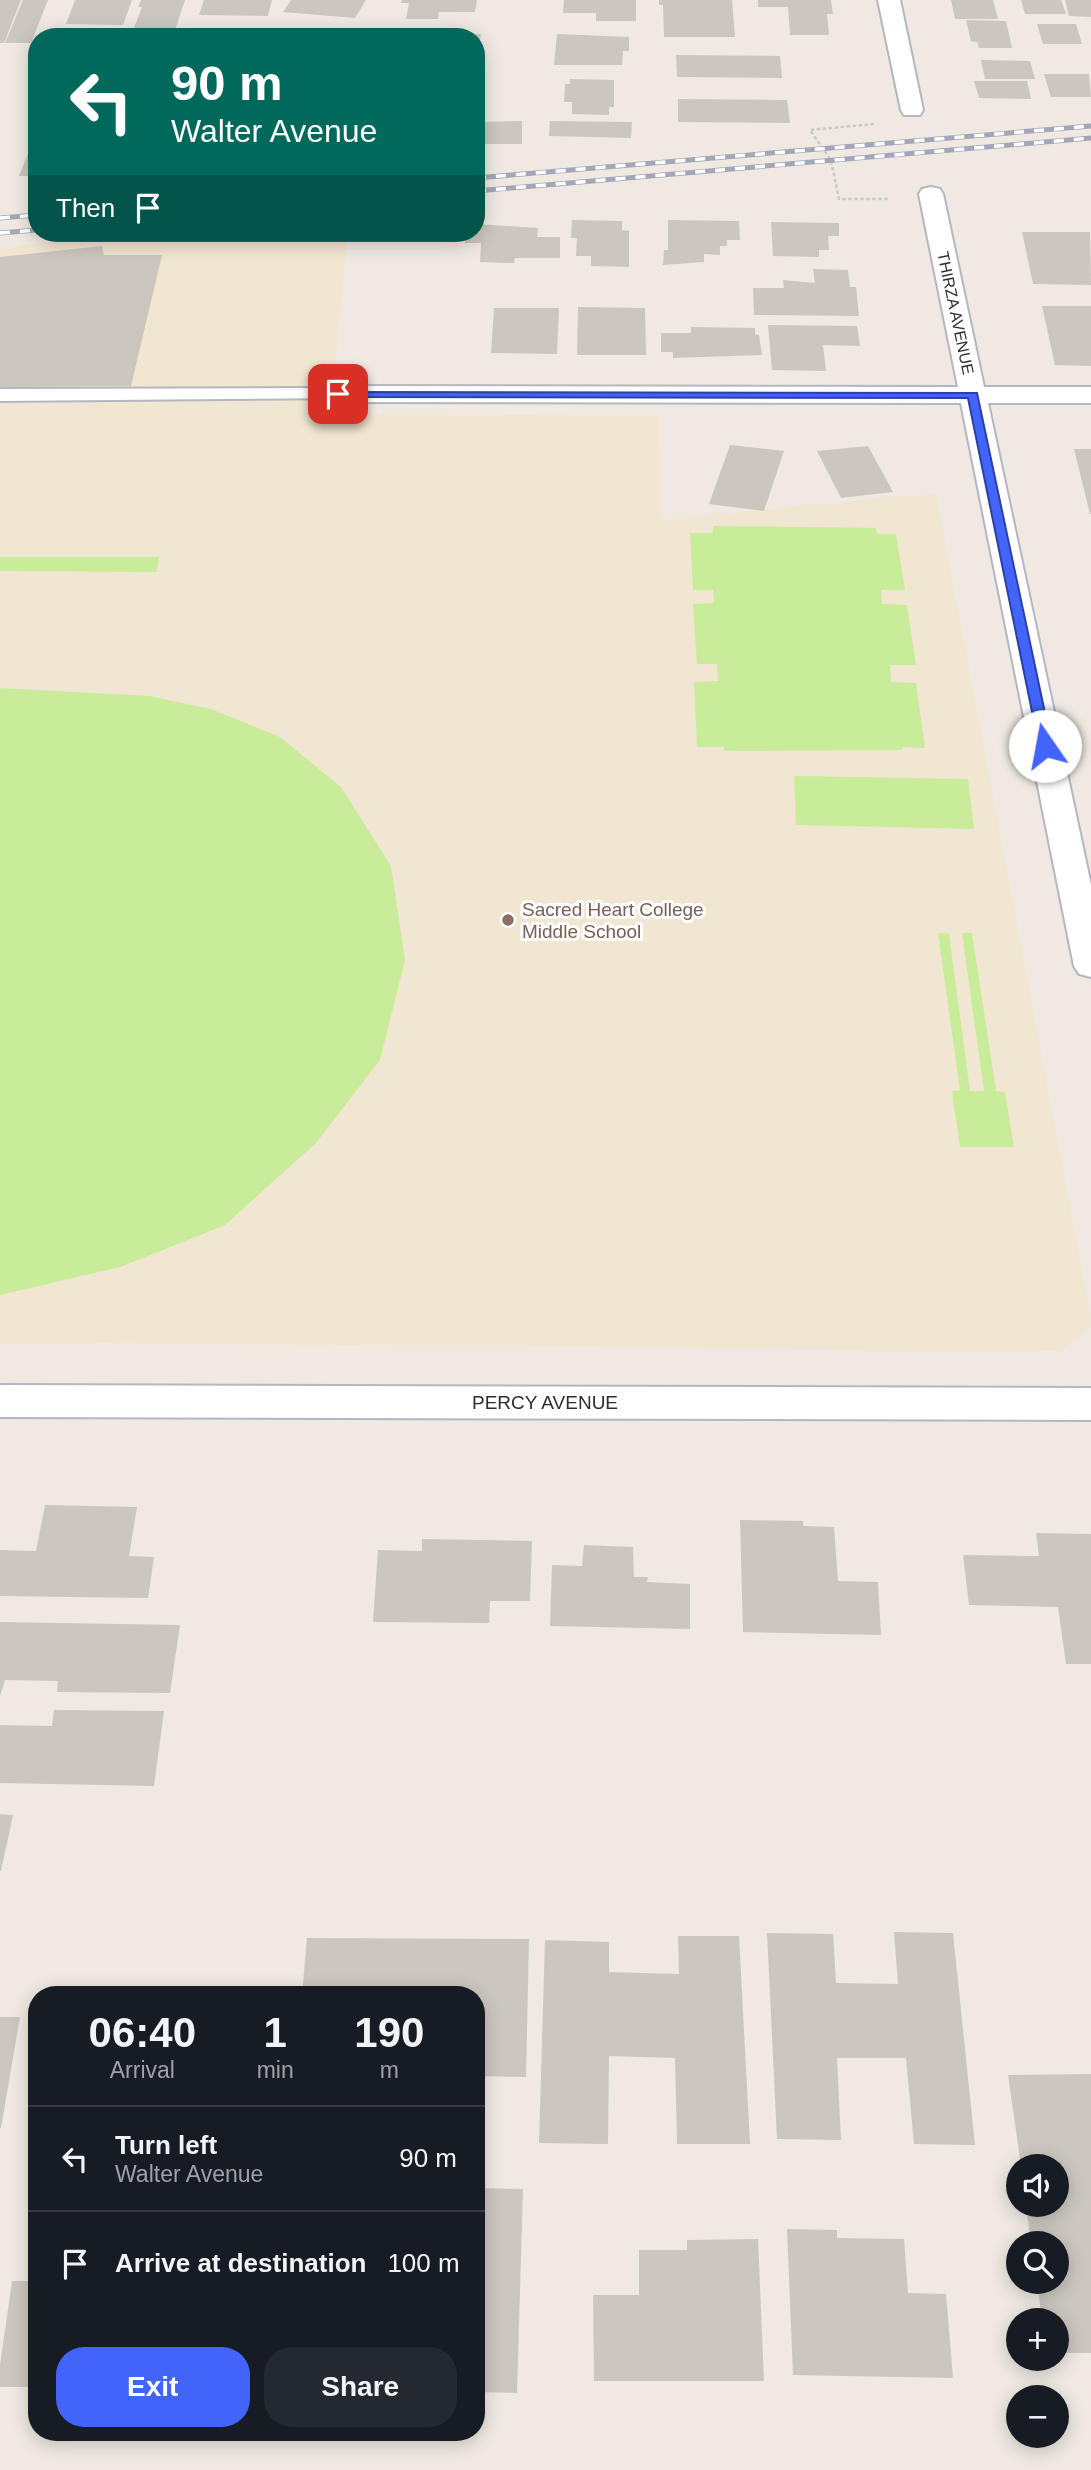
<!DOCTYPE html>
<html lang="en">
<head>
<meta charset="utf-8">
<style>
	body { margin:0; font-family:Arial,sans-serif; background:#242831; color:#f1f3f6; height:100vh; display:flex; flex-direction:column; font-size:26px; white-space:nowrap }
	* { box-sizing:border-box; margin:0 }
	p { font-size:23px; color:#9ea1a6 }
	.icon { flex:none; width:38px; height:38px; fill:none; stroke:currentColor; stroke-width:2; stroke-linecap:round; stroke-linejoin:round }
	.map { position:relative; flex:1; overflow:hidden }
	.sheet { position:absolute; left:28px; top:1986px; width:457px; height:455px; display:flex; flex-direction:column; background:#171b24; border-radius:28px; box-shadow:0 4px 18px #0003 }
	.sheet>* { flex:none }
	.hud { position:absolute; left:28px; top:28px; width:457px; height:214px; border-radius:28px; box-shadow:0 4px 18px #0003; background:#00695c; color:#fff; overflow:hidden }
	.fabs { position:absolute; left:1006px; top:2154px; display:grid; gap:14px }
	.fabs a { display:grid; place-items:center; width:63px; height:63px; border-radius:50%; background:#171b24; box-shadow:0 4px 18px #0003; font-size:35px }
	.pin { position:absolute; display:grid; place-items:center; width:60px; height:60px; color:#fff; margin:-30px; border-radius:14px; box-shadow:0 4px 10px #0006 }
	.me { position:absolute; width:77px; margin:-38px; rotate:348deg; stroke-linejoin:round; filter:drop-shadow(0 0 5px #0008) }
	.turn { display:flex; align-items:center; gap:24px; height:147px; padding:0 28px; font-size:32px }
	.turn .icon { width:91px; height:91px; stroke-width:2.5 }
	.turn b { display:block; font-size:49px; line-height:60px }
	.then { display:flex; align-items:center; height:66px; padding:0 28px; background:#0003; gap:14px; font-size:26px }
	.eta { display:flex; justify-content:space-evenly; align-items:center; height:119px; text-align:center }
	.eta b { font-size:42px; font-weight:700; line-height:49px }
	.primary-button { display:flex; gap:14px; margin-top:auto; padding:14px 28px }
	.primary-button a { flex:1; height:80px; border-radius:28px; background:#4264fb; color:#fff; font-size:28px; font-weight:700; line-height:80px; text-align:center }
	.primary-button a+a { background:#242831; color:#f1f3f6 }
	ul { padding:0; list-style:none }
	li { display:flex; align-items:center; gap:21px; height:105px; padding:0 28px; border-top:2px solid #363941 }
	li div { flex:1 }
	li b { display:block; font-size:26px }
	li em { font-style:normal }
	.map>svg:first-child { display:block }
	.education { fill:#f0e6d1 }
	.pitch { fill:#c9ec9a }
	.building { fill:#cbc7bf }
	.lines { fill:none; stroke-linecap:round; stroke-linejoin:round }
	.lane-casing { stroke:#b4b7c1; stroke-width:4 }
	.street-casing { stroke:#b4b7c1; stroke-width:4 }
	.path { stroke:#c9c9c9; stroke-width:2.5; stroke-dasharray:3.5 2.5; stroke-linecap:butt }
	.lane { fill:#fff; fill-rule:evenodd }
	.street { fill:#fff; fill-rule:evenodd }
	.rail-casing { stroke:#a3a6b8; stroke-width:5 }
	.rail { stroke:#fff; stroke-width:3.5; stroke-dasharray:10; stroke-linecap:butt }
	.route { fill:#4264fb; stroke:#2b41a3; stroke-width:2 }
	.education-dot { fill:#8d6e63; stroke:#fff; stroke-width:2.5 }
	.labels { text-anchor:middle; stroke-width:6; stroke-linejoin:round; paint-order:stroke }
	.far-street-label { font-size:16px; fill:#2e2e2e; stroke:#fff }
	.education-label { font-size:19px; fill:#785e54; stroke:#fff; text-anchor:start }
	.street-label { font-size:19px; fill:#2e2e2e; stroke:#fff }
</style>
</head>
<body>
<div class="map">
<svg width="1091" height="2470" viewBox="0 0 1091 2470">
	<rect width="100%" height="100%" fill="#efe9e1"/>
	<path class="education" d="M166,233H348L330,414L659,416L660,520L936,493L1091,1319V1327L1062,1351L0,1342V247Z"/>
	<g class="pitch">
		<path d="M713,526L876,528L877,534H896L905,590H881L882,604L907,605L916,665H890L891,682L916,683L925,748L902,747V750L724,751V747H697L694,682L718,681L717,664H697L693,604L714,603L713,590H693L690,533H713Z"/>
		<path d="M0,557H159L156,572L0,571Z"/>
		<path d="M0,688L149,696L211,709L280,737L341,787L391,866L405,960L380,1060L316,1143L225,1225L120,1267L0,1295Z"/>
		<path d="M794,776L968,779L974,829L796,825Z"/>
		<path d="M938,933L949,934L970,1091H984L962,933H972L996,1091L1005,1092L1014,1147H960L952,1091L960,1090Z"/>
	</g>
	<g class="building">
		<path d="M0,0H21L4,43H0Z"/>
		<path d="M23,0H48L31,43H5Z"/>
		<path d="M75,0H132L123,25L66,24Z"/>
		<path d="M141,0H185L175,30L134,28L142,7H138Z"/>
		<path d="M204,0H272L268,16L199,15Z"/>
		<path d="M291,0H366L355,18L283,12Z"/>
		<path d="M402,0H477L475,12H439L438,19H406L409,3H401Z"/>
		<path d="M564,0H636V21H596V13H563Z"/>
		<path d="M659,0H732L735,37H664L663,5H659Z"/>
		<path d="M758,0H831L833,14H827L829,35H790L788,7H758Z"/>
		<path d="M951,0H993L998,19H955Z"/>
		<path d="M1021,0H1061L1066,14H1025Z"/>
		<path d="M1065,0H1091V17L1069,16Z"/>
		<path d="M966,20L1006,21L1012,48H979L977,42L971,41Z"/>
		<path d="M1037,24H1076L1082,44H1043Z"/>
		<path d="M445,33L481,34L478,51H476V37H445Z"/>
		<path d="M557,34L629,37V51H623L622,65H554Z"/>
		<path d="M676,55L780,56L782,78L677,77Z"/>
		<path d="M981,60L1030,61L1035,79H985Z"/>
		<path d="M1044,74H1089L1091,97H1051Z"/>
		<path d="M570,79L614,80V107H609V115L572,114V102H564L565,84H570Z"/>
		<path d="M974,81H1027L1031,99L979,98Z"/>
		<path d="M678,99L787,100L790,123L678,122Z"/>
		<path d="M522,121V144H476V122Z"/>
		<path d="M550,121L632,122L631,138L549,136Z"/>
		<path d="M29,151H37V176H19Z"/>
		<path d="M572,220L622,221V230L629,231V267L591,266V256H576L577,238H571Z"/>
		<path d="M668,220L739,221L740,240H727V246H720V255L704,254V262L663,265L664,250H668Z"/>
		<path d="M771,222L839,223V236H828L829,250H819V257L773,256Z"/>
		<path d="M476,224L538,228L537,237H560V258H515L514,263L480,262L481,243H465V233H476Z"/>
		<path d="M1022,232H1090L1091,285L1033,284Z"/>
		<path d="M102,246L104,255H162L131,386L0,387V257Z"/>
		<path d="M813,269L848,270L850,287H856L859,316L754,315L753,288H784L783,280L815,283Z"/>
		<path d="M1042,306H1091V366L1055,365Z"/>
		<path d="M578,307L645,308L646,355H577Z"/>
		<path d="M494,308H559L557,354L491,353Z"/>
		<path d="M768,325L857,326L860,346L823,345L826,371L772,370Z"/>
		<path d="M691,327L755,328V334L759,335L762,355L673,358V352H661V333H691Z"/>
		<path d="M730,445L784,451L764,511L709,504Z"/>
		<path d="M868,446L893,492L841,498L817,451Z"/>
		<path d="M1074,449H1091V514H1090Z"/>
		<path d="M45,1505L137,1507L129,1556L154,1557L148,1598L0,1596V1550L36,1551Z"/>
		<path d="M740,1520L803,1521V1526L834,1527L838,1581L878,1582L881,1635L743,1632Z"/>
		<path d="M1036,1533L1091,1534V1664H1066L1058,1607L969,1605L963,1555L1039,1556Z"/>
		<path d="M422,1539L532,1541L530,1601H490L489,1623L373,1622L378,1550L422,1551Z"/>
		<path d="M584,1545L633,1547L634,1577H648L647,1582L690,1584V1629L550,1626L552,1565L582,1566Z"/>
		<path d="M0,1622L180,1625L170,1693L57,1692L58,1681L5,1680L0,1696Z"/>
		<path d="M54,1710L164,1711L154,1786L0,1783V1725L52,1726Z"/>
		<path d="M0,1814L13,1815L1,1871H0Z"/>
		<path d="M894,1932L953,1933L975,2145L914,2144L906,2058H837L841,2140L777,2139L767,1933L833,1934L836,1983L898,1984Z"/>
		<path d="M678,1936H739L750,2144H677L675,2058L609,2056L608,2144L539,2143L545,1940L609,1942V1972L679,1974Z"/>
		<path d="M307,1938L529,1939L526,2077L476,2076V1995H302Z"/>
		<path d="M0,2017H20L1,2128H0Z"/>
		<path d="M1091,2074V2353H1057V2320H1042L1037,2282H1057V2244H1031L1026,2205H1057V2166H1021L1008,2075Z"/>
		<path d="M476,2188L523,2189L517,2393L476,2392Z"/>
		<path d="M787,2229L837,2230V2238L904,2239L908,2293L946,2294L953,2378L793,2375Z"/>
		<path d="M758,2239L764,2381H594L593,2295H639V2250H687V2240Z"/>
		<path d="M12,2281H37V2387H0V2365Z"/>
	</g>
	<g class="lines">
		<defs>
			<path id="lane" d="M338,388L345,390L348,394L345,398L0,401V389Z"/>
			<g id="street">
				<path d="M878,0H900L923,110L920,115H904L901,110Z"/>
				<path d="M931,187L940,189L943,194L984,387H1091V403H988L1091,885V977L1079,974L1074,966L961,403L338,402L329,400L325,394L329,388L338,386L958,387L919,194L922,189Z"/>
				<path d="M0,1385L1091,1388V1420L0,1417Z"/>
			</g>
		</defs>
		<use href="#lane" class="lane-casing"/>
		<use href="#street" class="street-casing"/>
		<path class="path" d="M874,124L810,130L831,160L839,199H889"/>
		<use href="#lane" class="lane"/>
		<use href="#street" class="street"/>
		<defs>
			<g id="rail">
				<path d="M476,178L1091,126"/>
				<path d="M476,191L1091,138"/>
				<path d="M0,218L37,215"/>
				<path d="M0,233L37,230"/>
			</g>
		</defs>
		<use href="#rail" class="rail-casing"/>
		<use href="#rail" class="rail"/>
	</g>
	<path class="route" d="M335,392L977,393L1052,746L1045,750L1039,746L968,398L338,397L333,394Z"/>
	<circle class="education-dot" cx="508" cy="920" r="7"/>
	<g class="labels">
		<g class="far-street-label">
			<text transform="translate(956 313) rotate(78)" y="6">THIRZA AVENUE</text>
		</g>
		<g class="education-label">
			<text x="522" y="916">Sacred Heart College<tspan x="522" dy="22">Middle School</tspan></text>
		</g>
		<g class="street-label">
			<text x="545" y="1409">PERCY AVENUE</text>
		</g>
	</g>
</svg>
<div class="fabs">
<a><svg class="icon" aria-label="sound" viewBox="0 0 24 24"><path d="M4 9h4l5-4v14l-5-4H4zM17 9q2 3 0 6"/></svg></a>
<a><svg class="icon" aria-label="search" viewBox="0 0 24 24"><circle cx="10" cy="10" r="6"/><path d="M15 15l6 6"/></svg></a>
<a>+</a>
<a>−</a>
</div>
<div class="pin" style="left:338px;top:394px;background:#d93025"><svg class="icon" aria-label="arrive" viewBox="0 0 24 24"><path d="M6 21V4h12l-3 4 3 4H6"/></svg></div>
<svg class="me" style="left:1045px;top:746px" viewBox="-20 -20 40 40"><circle r="19" fill="#fff"/><path d="M0-13L10 11 0 6-10 11z" fill="#4264fb"/></svg>
<div class="hud">
<div class="turn"><svg class="icon" aria-label="left" viewBox="0 0 24 24"><path d="M17 20v-9H6M10 6l-5 5 5 5"/></svg><div><b>90 m</b>Walter Avenue</div></div>
<div class="then">Then<svg class="icon" aria-label="arrive" viewBox="0 0 24 24"><path d="M6 21V4h12l-3 4 3 4H6"/></svg></div>
</div>
<section class="sheet">
<div class="eta">
<div><b>06:40</b><p>Arrival</p></div>
<div><b>1</b><p>min</p></div>
<div><b>190</b><p>m</p></div>
</div>
<ul>
<li><svg class="icon" aria-label="left" viewBox="0 0 24 24"><path d="M17 20v-9H6M10 6l-5 5 5 5"/></svg><div><b>Turn left</b><p>Walter Avenue</p></div><em>90 m</em></li>
<li><svg class="icon" aria-label="arrive" viewBox="0 0 24 24"><path d="M6 21V4h12l-3 4 3 4H6"/></svg><div><b>Arrive at destination</b></div><em>100 m</em></li>
</ul>
<div class="primary-button"><a>Exit</a><a>Share</a></div>
</section>
</div>
</body>
</html>
